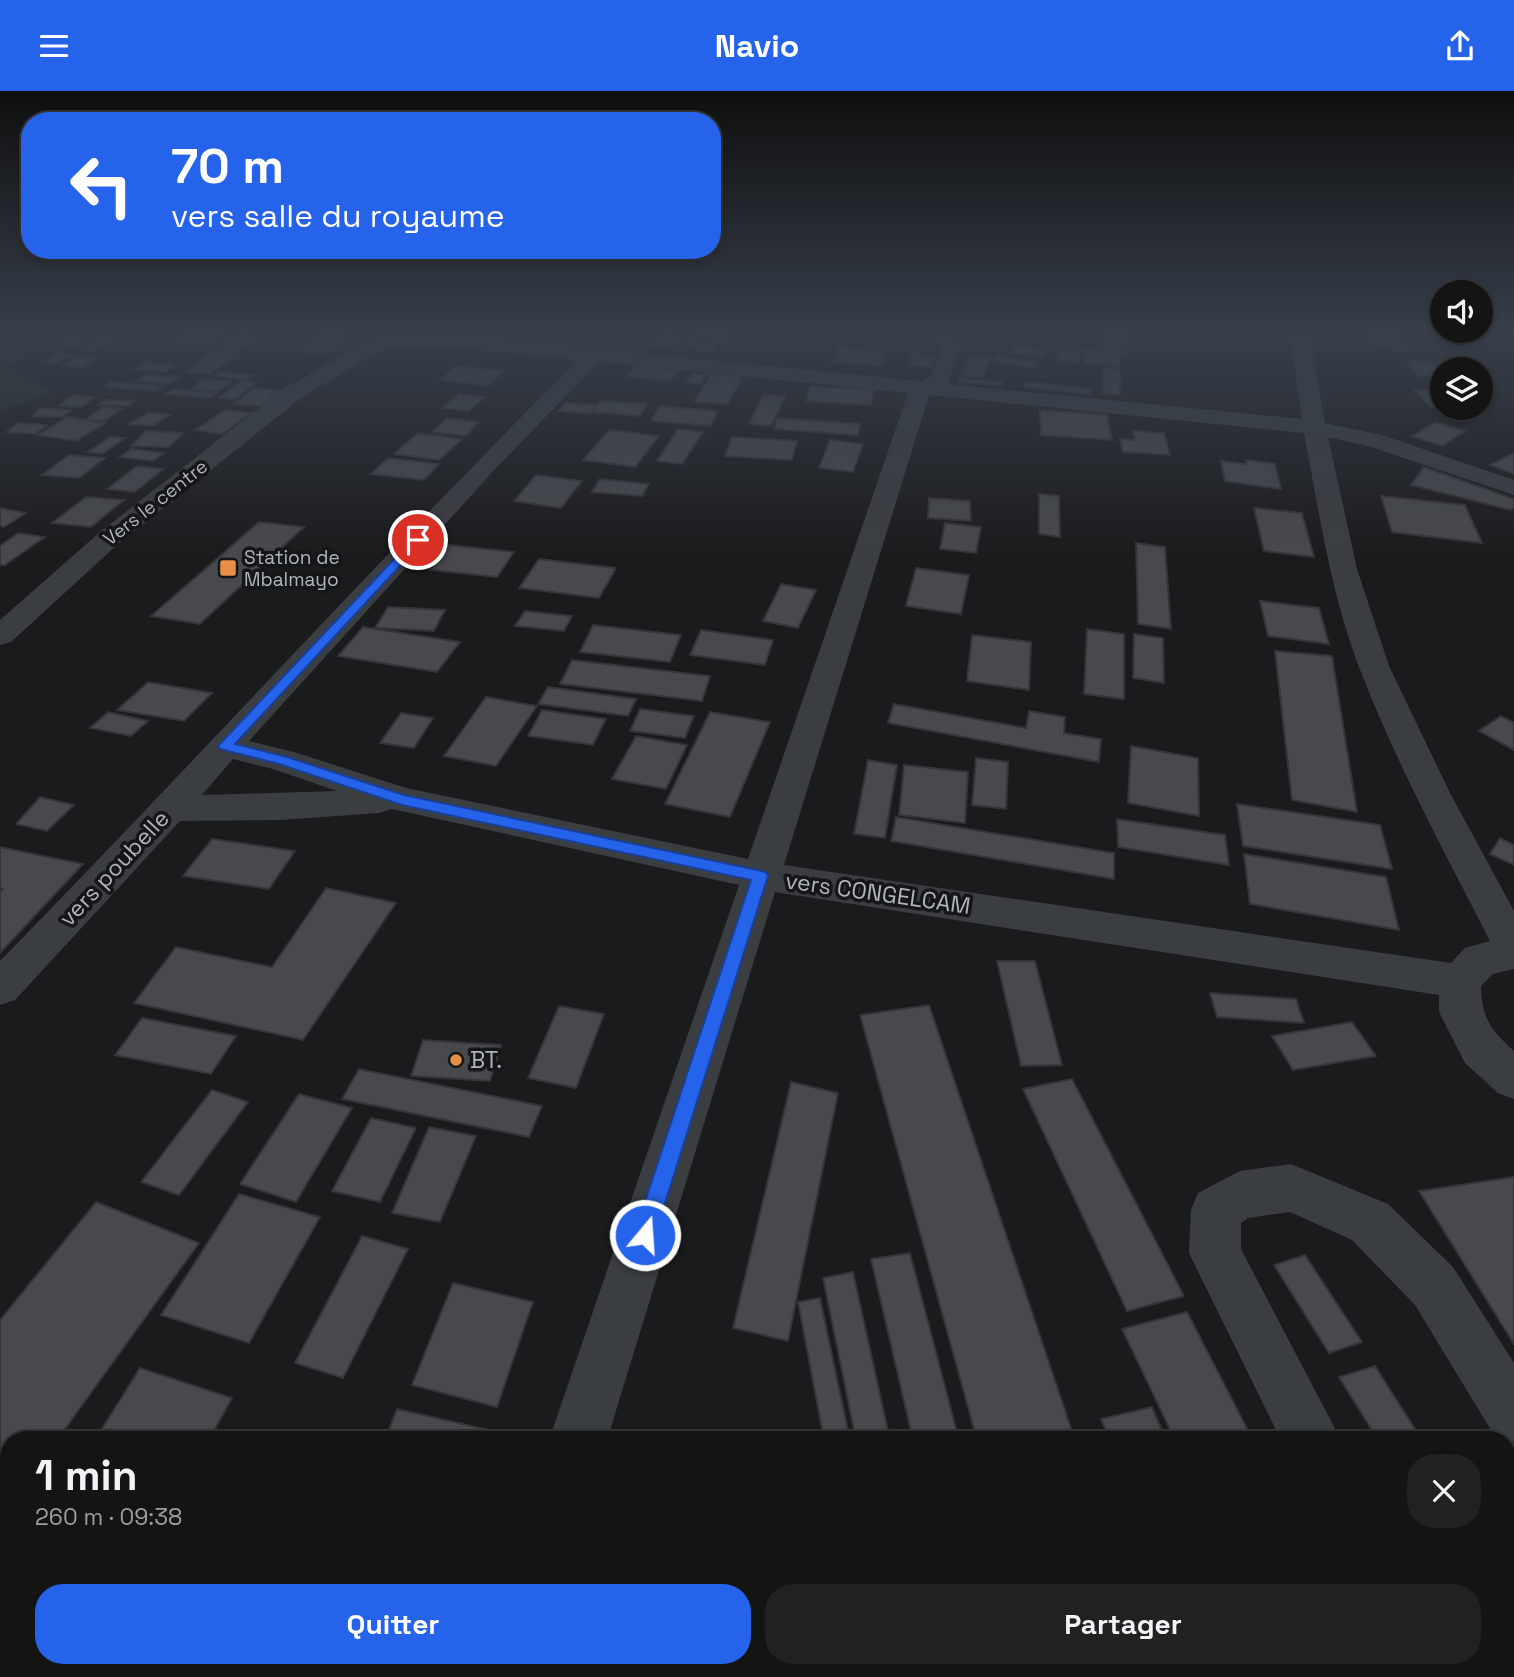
<!DOCTYPE html>
<html lang="fr">
<head>
<meta charset="utf-8">
<style>
	body { margin:0; font-family:"Space Grotesk",sans-serif; background:#212122; color:#f1f3f6; height:100vh; display:flex; flex-direction:column; font-size:26px; white-space:nowrap }
	* { box-sizing:border-box; margin:0 }
	p { font-size:23px; color:#9d9ea0 }
	.icon { flex:none; width:38px; height:38px; fill:none; stroke:currentColor; stroke-width:2; stroke-linecap:round; stroke-linejoin:round }
	.map { position:relative; flex:1; overflow:hidden }
	.sheet { position:absolute; left:0px; top:1340px; width:1516px; height:247px; display:flex; flex-direction:column; background:#141415; border-radius:28px 28px 0 0; box-shadow:0 4px 10px #0003,0 0 0 2px #333334 }
	.sheet>* { flex:none }
	.top-card { position:absolute; left:21px; top:21px; width:700px; height:147px; border-radius:28px; box-shadow:0 4px 10px #0003,0 0 0 2px #333334; background:#2563eb; color:#fff; overflow:hidden }
	.fabs { position:absolute; left:1430px; top:189px; display:grid; gap:14px }
	.fabs a { display:grid; place-items:center; width:63px; height:63px; border-radius:50%; background:#141415; box-shadow:0 4px 10px #0003,0 0 0 2px #333334; font-size:35px }
	.pin { position:absolute; display:grid; place-items:center; width:60px; height:60px; color:#fff; margin:-30px; border:4px solid #fff; border-radius:50%; box-shadow:0 2px 7px #0007 }
	.me { position:absolute; width:77px; margin:-38px; rotate:18deg; stroke-linejoin:round; filter:drop-shadow(0 0 5px #0008) }
	.turn { display:flex; align-items:center; gap:24px; height:147px; padding:0 35px; font-size:32px }
	.turn .icon { width:91px; height:91px; stroke-width:2.5 }
	.turn b { display:block; font-size:49px; line-height:60px }
	.round { display:grid; place-items:center; flex:none; width:74px; height:74px; border-radius:28px; background:#212122 }
	.head { display:flex; align-items:center; justify-content:space-between; height:119px; padding:0 35px }
	h1 { font-size:42px; font-weight:800; line-height:52px }
	.primary-button { display:flex; gap:14px; margin-top:auto; padding:14px 35px }
	.primary-button a { flex:1; height:80px; border-radius:28px; background:#2563eb; color:#fff; font-size:28px; font-weight:800; line-height:80px; text-align:center }
	.primary-button a+a { background:#212122; color:#f1f3f6 }
	header { display:flex; justify-content:space-between; align-items:center; height:91px; padding:0 35px; background:#2563eb; color:#fff; font-size:32px; font-weight:800 }
	.map>svg:first-child { display:block }
	.green { fill:#252c24 }
	.building { fill:#47494c; stroke:#343538; stroke-width:2 }
	.lines { fill:none; stroke-linecap:round; stroke-linejoin:round }
	.minor { fill:#3b3e41; fill-rule:evenodd }
	.route { fill:#2563eb; stroke:#184099; stroke-width:2 }
	.poi-dot { fill:#e58f49; stroke:#151617; stroke-width:2.5 }
	.labels { text-anchor:middle; stroke-width:7; stroke-linejoin:round; paint-order:stroke }
	.far-street-label { font-size:19px; fill:#aeb5bb; stroke:#151617 }
	.far-poi-label { font-size:19px; fill:#aeb5bb; stroke:#151617; text-anchor:start }
	.street-label { font-size:23px; fill:#aeb5bb; stroke:#151617 }
	.poi-label { font-size:23px; fill:#aeb5bb; stroke:#151617; text-anchor:start }
</style>
</head>
<body>
<header><svg class="icon" aria-label="menu" viewBox="0 0 24 24"><path d="M4 6h16M4 12h16M4 18h16"/></svg>Navio<svg class="icon" aria-label="share" viewBox="0 0 24 24"><path d="M12 15V3M7 8l5-5 5 5M5 13v7h14v-7"/></svg></header>
<div class="map">
<svg width="1514" height="1586" viewBox="0 0 1514 1586">
	<rect width="100%" height="100%" fill="#1a1b1c"/>
	<path class="green" d="M0,244H61L6,275L52,301L0,320Z"/>
	<g class="building">
		<path d="M183,244H221L213,253H175Z"/>
		<path d="M237,244H261L238,260L217,258Z"/>
		<path d="M320,244H350L328,263L300,261Z"/>
		<path d="M661,244H664L680,247L667,258L648,255Z"/>
		<path d="M696,244H729L731,245L723,251Z"/>
		<path d="M1106,244H1126L1123,258L1103,256Z"/>
		<path d="M1367,244H1398L1412,260L1379,258Z"/>
		<path d="M103,245L116,246L98,259L84,258Z"/>
		<path d="M71,248L85,249L72,257H58Z"/>
		<path d="M688,250L720,254L714,261L682,257Z"/>
		<path d="M839,256L887,261L880,275L832,271Z"/>
		<path d="M1013,256L1045,258L1044,266L1013,263Z"/>
		<path d="M1081,257L1127,262L1126,267L1080,262Z"/>
		<path d="M1058,260L1079,262V272L1057,270Z"/>
		<path d="M213,261L238,263L210,283L184,281Z"/>
		<path d="M58,262L73,264L56,273L41,271Z"/>
		<path d="M912,262L935,264L932,276L909,274Z"/>
		<path d="M971,263L992,266L982,287L960,284Z"/>
		<path d="M79,264L100,265L82,277L61,276Z"/>
		<path d="M1084,264L1119,267V276L1084,273Z"/>
		<path d="M997,265L1038,271L1035,277L993,271Z"/>
		<path d="M1406,269L1442,271L1448,278H1442V286L1418,285Z"/>
		<path d="M145,271L176,273L166,281L134,279Z"/>
		<path d="M457,275L504,280L488,295L439,289Z"/>
		<path d="M636,275L679,279L670,290L627,286Z"/>
		<path d="M1104,277L1120,279V304L1103,302Z"/>
		<path d="M221,281L254,284L247,289L213,285Z"/>
		<path d="M693,282L707,283L701,293L686,291Z"/>
		<path d="M147,283L179,286L168,293L136,290Z"/>
		<path d="M710,283L742,286L728,313L695,311Z"/>
		<path d="M959,287L1002,291L1001,295L958,291Z"/>
		<path d="M203,288L232,290L219,300L190,298Z"/>
		<path d="M240,290L257,291L236,308L219,307Z"/>
		<path d="M111,291L163,295L155,300L103,296Z"/>
		<path d="M1025,291L1091,298L1090,303L1024,296Z"/>
		<path d="M810,295L874,299L871,314L806,310Z"/>
		<path d="M254,297L281,299L261,315L234,313Z"/>
		<path d="M173,298L217,302L210,307L166,303Z"/>
		<path d="M1414,299L1442,300V316H1430Z"/>
		<path d="M459,303L485,306L469,320L443,317Z"/>
		<path d="M73,304L96,306L81,316L59,315Z"/>
		<path d="M763,304L785,305L771,335L749,333Z"/>
		<path d="M105,309L134,310L128,315L98,314Z"/>
		<path d="M600,310L647,313L640,325L593,321Z"/>
		<path d="M565,312L597,314L591,323L559,320Z"/>
		<path d="M660,315L718,320L710,335L651,330Z"/>
		<path d="M103,316L122,318L104,330L85,329Z"/>
		<path d="M40,317L71,319L63,326L32,325Z"/>
		<path d="M225,319L251,322L222,343L195,339Z"/>
		<path d="M1040,319L1107,324L1112,349L1041,344Z"/>
		<path d="M149,321L170,324L152,335L129,333Z"/>
		<path d="M67,326L105,332L76,350L38,344Z"/>
		<path d="M447,327L479,331L465,345L432,341Z"/>
		<path d="M777,327L860,333L858,344L774,338Z"/>
		<path d="M1436,331L1465,340L1442,355L1412,345Z"/>
		<path d="M19,332L47,334L35,343L6,341Z"/>
		<path d="M678,338L703,341L682,373L657,370Z"/>
		<path d="M609,339L659,345L635,376L583,369Z"/>
		<path d="M146,340L183,342L169,356L131,355Z"/>
		<path d="M1133,340L1164,342L1170,364L1123,361L1120,348L1135,349Z"/>
		<path d="M418,342L462,348L439,369L394,363Z"/>
		<path d="M110,346L125,347L102,363L88,361Z"/>
		<path d="M732,346L797,350L792,369L725,365Z"/>
		<path d="M830,349L863,353L853,381L819,377Z"/>
		<path d="M131,358L164,362L153,370L120,366Z"/>
		<path d="M1514,362V383L1490,374Z"/>
		<path d="M69,364L105,367L79,387L42,384Z"/>
		<path d="M388,367L439,373L424,389L371,383Z"/>
		<path d="M1246,369L1275,373L1281,398L1225,390L1221,370L1247,373Z"/>
		<path d="M137,375L163,378L135,401L107,398Z"/>
		<path d="M1424,376L1514,408V416L1511,419L1411,394Z"/>
		<path d="M536,384L582,390L561,417L514,410Z"/>
		<path d="M600,388L649,393L642,405L592,401Z"/>
		<path d="M1039,403L1059,405L1060,446L1039,443Z"/>
		<path d="M1381,405L1465,414L1482,452L1392,441Z"/>
		<path d="M86,406L124,409L91,436L52,432Z"/>
		<path d="M929,407L970,410L971,430L928,427Z"/>
		<path d="M0,417L26,422L4,436L0,435Z"/>
		<path d="M1254,417L1302,422L1314,466L1264,460Z"/>
		<path d="M259,431L304,436L200,533L151,525Z"/>
		<path d="M945,432L981,436L976,462L940,458Z"/>
		<path d="M18,442L45,446L5,474H0V455Z"/>
		<path d="M1136,452L1165,456L1171,538L1138,533Z"/>
		<path d="M449,454L514,461L497,486L430,479Z"/>
		<path d="M539,468L616,477L599,507L519,497Z"/>
		<path d="M916,477L969,484L961,523L906,515Z"/>
		<path d="M781,493L816,499L798,537L763,530Z"/>
		<path d="M1260,510L1319,517L1329,553L1268,545Z"/>
		<path d="M388,516L445,519L434,540L375,537Z"/>
		<path d="M525,520L572,525L564,540L515,535Z"/>
		<path d="M593,534L681,544L670,571L580,561Z"/>
		<path d="M363,536L460,551L437,581L338,565Z"/>
		<path d="M1087,538L1124,543V608L1084,603Z"/>
		<path d="M701,539L773,549L765,574L690,564Z"/>
		<path d="M1134,543L1163,547L1164,592L1133,587Z"/>
		<path d="M972,544L1031,551L1029,599L967,590Z"/>
		<path d="M1275,560L1332,565L1357,721L1292,709Z"/>
		<path d="M572,569L710,585L702,610L560,593Z"/>
		<path d="M148,591L212,602L184,630L117,619Z"/>
		<path d="M548,596L636,608L628,625L538,613Z"/>
		<path d="M486,606L537,615L496,675L444,665Z"/>
		<path d="M894,613L1026,637L1029,620L1065,626L1064,642L1101,648L1099,671L888,632Z"/>
		<path d="M640,618L694,625L685,647L630,640Z"/>
		<path d="M542,619L606,628L593,654L528,645Z"/>
		<path d="M108,621L148,630L131,645L90,637Z"/>
		<path d="M710,621L770,631L730,726L665,713Z"/>
		<path d="M401,622L433,627L414,657L380,652Z"/>
		<path d="M1501,625L1514,632V659L1479,640Z"/>
		<path d="M636,645L687,654L666,698L612,688Z"/>
		<path d="M1131,655L1198,667L1199,725L1128,712Z"/>
		<path d="M976,667L1008,671L1006,718L972,714Z"/>
		<path d="M868,669L897,674L885,747L854,743Z"/>
		<path d="M904,674L968,681L965,732L899,724Z"/>
		<path d="M40,706L74,714L47,740L16,733Z"/>
		<path d="M1237,713L1380,734L1392,778L1243,755Z"/>
		<path d="M896,726L1114,762V788L891,750Z"/>
		<path d="M1117,728L1225,744L1229,774L1118,756Z"/>
		<path d="M1500,747L1514,754V774L1490,763Z"/>
		<path d="M212,748L295,760L269,798L183,785Z"/>
		<path d="M0,756L83,773L0,862V801L3,798L0,797Z"/>
		<path d="M1244,763L1386,786L1399,839L1250,813Z"/>
		<path d="M326,797L396,812L303,949L134,912L176,856L272,876Z"/>
		<path d="M997,870H1035L1062,974L1021,975Z"/>
		<path d="M1210,902L1296,908L1304,932L1217,926Z"/>
		<path d="M929,914L1075,1349H977L860,924Z"/>
		<path d="M559,915L604,923L576,997L528,987Z"/>
		<path d="M142,927L236,945L211,983L115,964Z"/>
		<path d="M1352,931L1376,965L1293,979L1272,945Z"/>
		<path d="M423,949L501,954L490,990L411,985Z"/>
		<path d="M359,978L542,1015L529,1046L342,1008Z"/>
		<path d="M1072,988L1184,1205L1127,1220L1023,998Z"/>
		<path d="M791,991L838,1002L788,1250L733,1237Z"/>
		<path d="M212,999L248,1011L179,1104L141,1091Z"/>
		<path d="M299,1003L352,1017L296,1111L240,1093Z"/>
		<path d="M371,1027L416,1037L380,1111L332,1100Z"/>
		<path d="M429,1036L476,1045L440,1131L392,1122Z"/>
		<path d="M1514,1086V1253L1419,1100Z"/>
		<path d="M239,1103L320,1126L249,1252L161,1224Z"/>
		<path d="M96,1111L199,1152L57,1349H9V1416L0,1429V1229Z"/>
		<path d="M362,1145L408,1158L343,1287L295,1272Z"/>
		<path d="M910,1162L959,1349H913L871,1168Z"/>
		<path d="M1305,1164L1362,1251L1329,1262L1274,1174Z"/>
		<path d="M853,1181L890,1349H856L823,1187Z"/>
		<path d="M453,1192L533,1211L497,1316L412,1294Z"/>
		<path d="M820,1207L850,1349H824L798,1211Z"/>
		<path d="M1187,1221L1253,1349H1175L1122,1238Z"/>
		<path d="M1375,1275L1422,1349H1378L1339,1286Z"/>
		<path d="M140,1277L232,1307L209,1349H95Z"/>
		<path d="M1152,1316L1166,1349H1110L1101,1328Z"/>
		<path d="M397,1318L489,1339L485,1349H385Z"/>
		<path d="M1507,1499L1514,1510V1584L1507,1572Z"/>
		<path d="M92,1578H150L179,1586H88Z"/>
		<path d="M303,1578H435L432,1586H301Z"/>
		<path d="M614,1578H697V1586H615Z"/>
		<path d="M717,1578H921L923,1586H718Z"/>
		<path d="M940,1578H1142L1144,1586H942Z"/>
	</g>
	<g class="lines">
		<g class="minor">
			<path d="M415,244L462,245L921,290L931,285L941,256L932,244H952L961,256L948,293L1302,328L1290,244H1310L1325,332L1382,344L1514,389V404L1368,355L1328,346L1357,478L1389,575L1450,702L1514,820V878L1493,883L1481,895C1482,928 1490,938 1514,960V1008L1498,1002L1465,972L1439,921V904L775,801L607,1349H549L739,794L392,718L379,722L280,729L180,730L15,909L0,914V870C195,671 381,465 578,269L462,257L416,256L378,260L301,307L118,453L11,551L0,554V529L100,441L285,297L366,251ZM599,271L908,302L748,768L406,697L294,661L249,650L496,377ZM929,304L1304,342C1319,420 1330,500 1359,576C1395,670 1444,760 1490,850L1465,857L1451,872L784,774ZM233,668L273,678L337,700L202,704Z"/>
			<path d="M1291,1073L1388,1113L1453,1176L1514,1272V1353L1494,1344L1415,1214L1352,1149L1290,1121L1248,1127L1241,1132V1158L1341,1349H1281L1189,1162L1191,1119L1198,1102L1240,1080Z"/>
			<path d="M471,1578H537L535,1586H469Z"/>
			<path d="M1393,1578H1460L1463,1586H1396Z"/>
		</g>
	</g>
	<linearGradient id="sky" x2="0" y2="1"><stop stop-color="#0e0f0f"/><stop offset="0.52" stop-color="#383f4b"/><stop offset="1" stop-color="#383f4b" stop-opacity="0"/></linearGradient>
	<rect width="1514" height="466" fill="url(#sky)"/>
	<path class="route" d="M418,446L422,447V451L235,653L287,666L404,704L766,781L768,785L655,1144L652,1152L645,1155L637,1152L634,1144L751,789L402,714L279,673L220,658L218,655L414,447Z"/>
	<g class="poi-dot">
		<rect x="219" y="468" width="18" height="18" rx="3.5"/>
		<circle cx="456" cy="969" r="7"/>
	</g>
	<g class="labels">
		<g class="far-street-label">
			<text transform="translate(155 411) rotate(-38)" y="7">Vers le centre</text>
		</g>
		<g class="far-poi-label">
			<text x="244" y="473">Station de<tspan x="244" dy="22">Mbalmayo</tspan></text>
		</g>
		<g class="street-label">
			<text transform="translate(114 777) rotate(-47)" y="8">vers poubelle</text>
			<text transform="translate(878 802) rotate(8)" y="8">vers CONGELCAM</text>
		</g>
		<g class="poi-label">
			<text x="470" y="977">BT.</text>
		</g>
	</g>
</svg>
<div class="fabs">
<a><svg class="icon" aria-label="sound" viewBox="0 0 24 24"><path d="M4 9h4l5-4v14l-5-4H4zM17 9q2 3 0 6"/></svg></a>
<a><svg class="icon" aria-label="layers" viewBox="0 0 24 24"><path d="M12 4l9 5-9 5-9-5zM3 14l9 5 9-5"/></svg></a>
</div>
<div class="pin" style="left:418px;top:449px;background:#d93025"><svg class="icon" aria-label="arrive" viewBox="0 0 24 24"><path d="M6 21V4h12l-3 4 3 4H6"/></svg></div>
<svg class="me" style="left:645px;top:1144px" viewBox="-20 -20 40 40"><circle r="17" fill="#2563eb" stroke="#fff" stroke-width="3"/><path d="M0-11L8 9 0 5-8 9z" fill="#fff"/></svg>
<div class="top-card">
<div class="turn"><svg class="icon" aria-label="left" viewBox="0 0 24 24"><path d="M17 20v-9H6M10 6l-5 5 5 5"/></svg><div><b>70 m</b>vers salle du royaume</div></div>
</div>
<section class="sheet">
<div class="head"><div><h1>1 min</h1><p>260 m · 09:38</p></div><a class="round"><svg class="icon" aria-label="close" viewBox="0 0 24 24"><path d="M6 6l12 12M18 6L6 18"/></svg></a></div>
<div class="primary-button"><a>Quitter</a><a>Partager</a></div>
</section>
</div>
</body>
</html>
